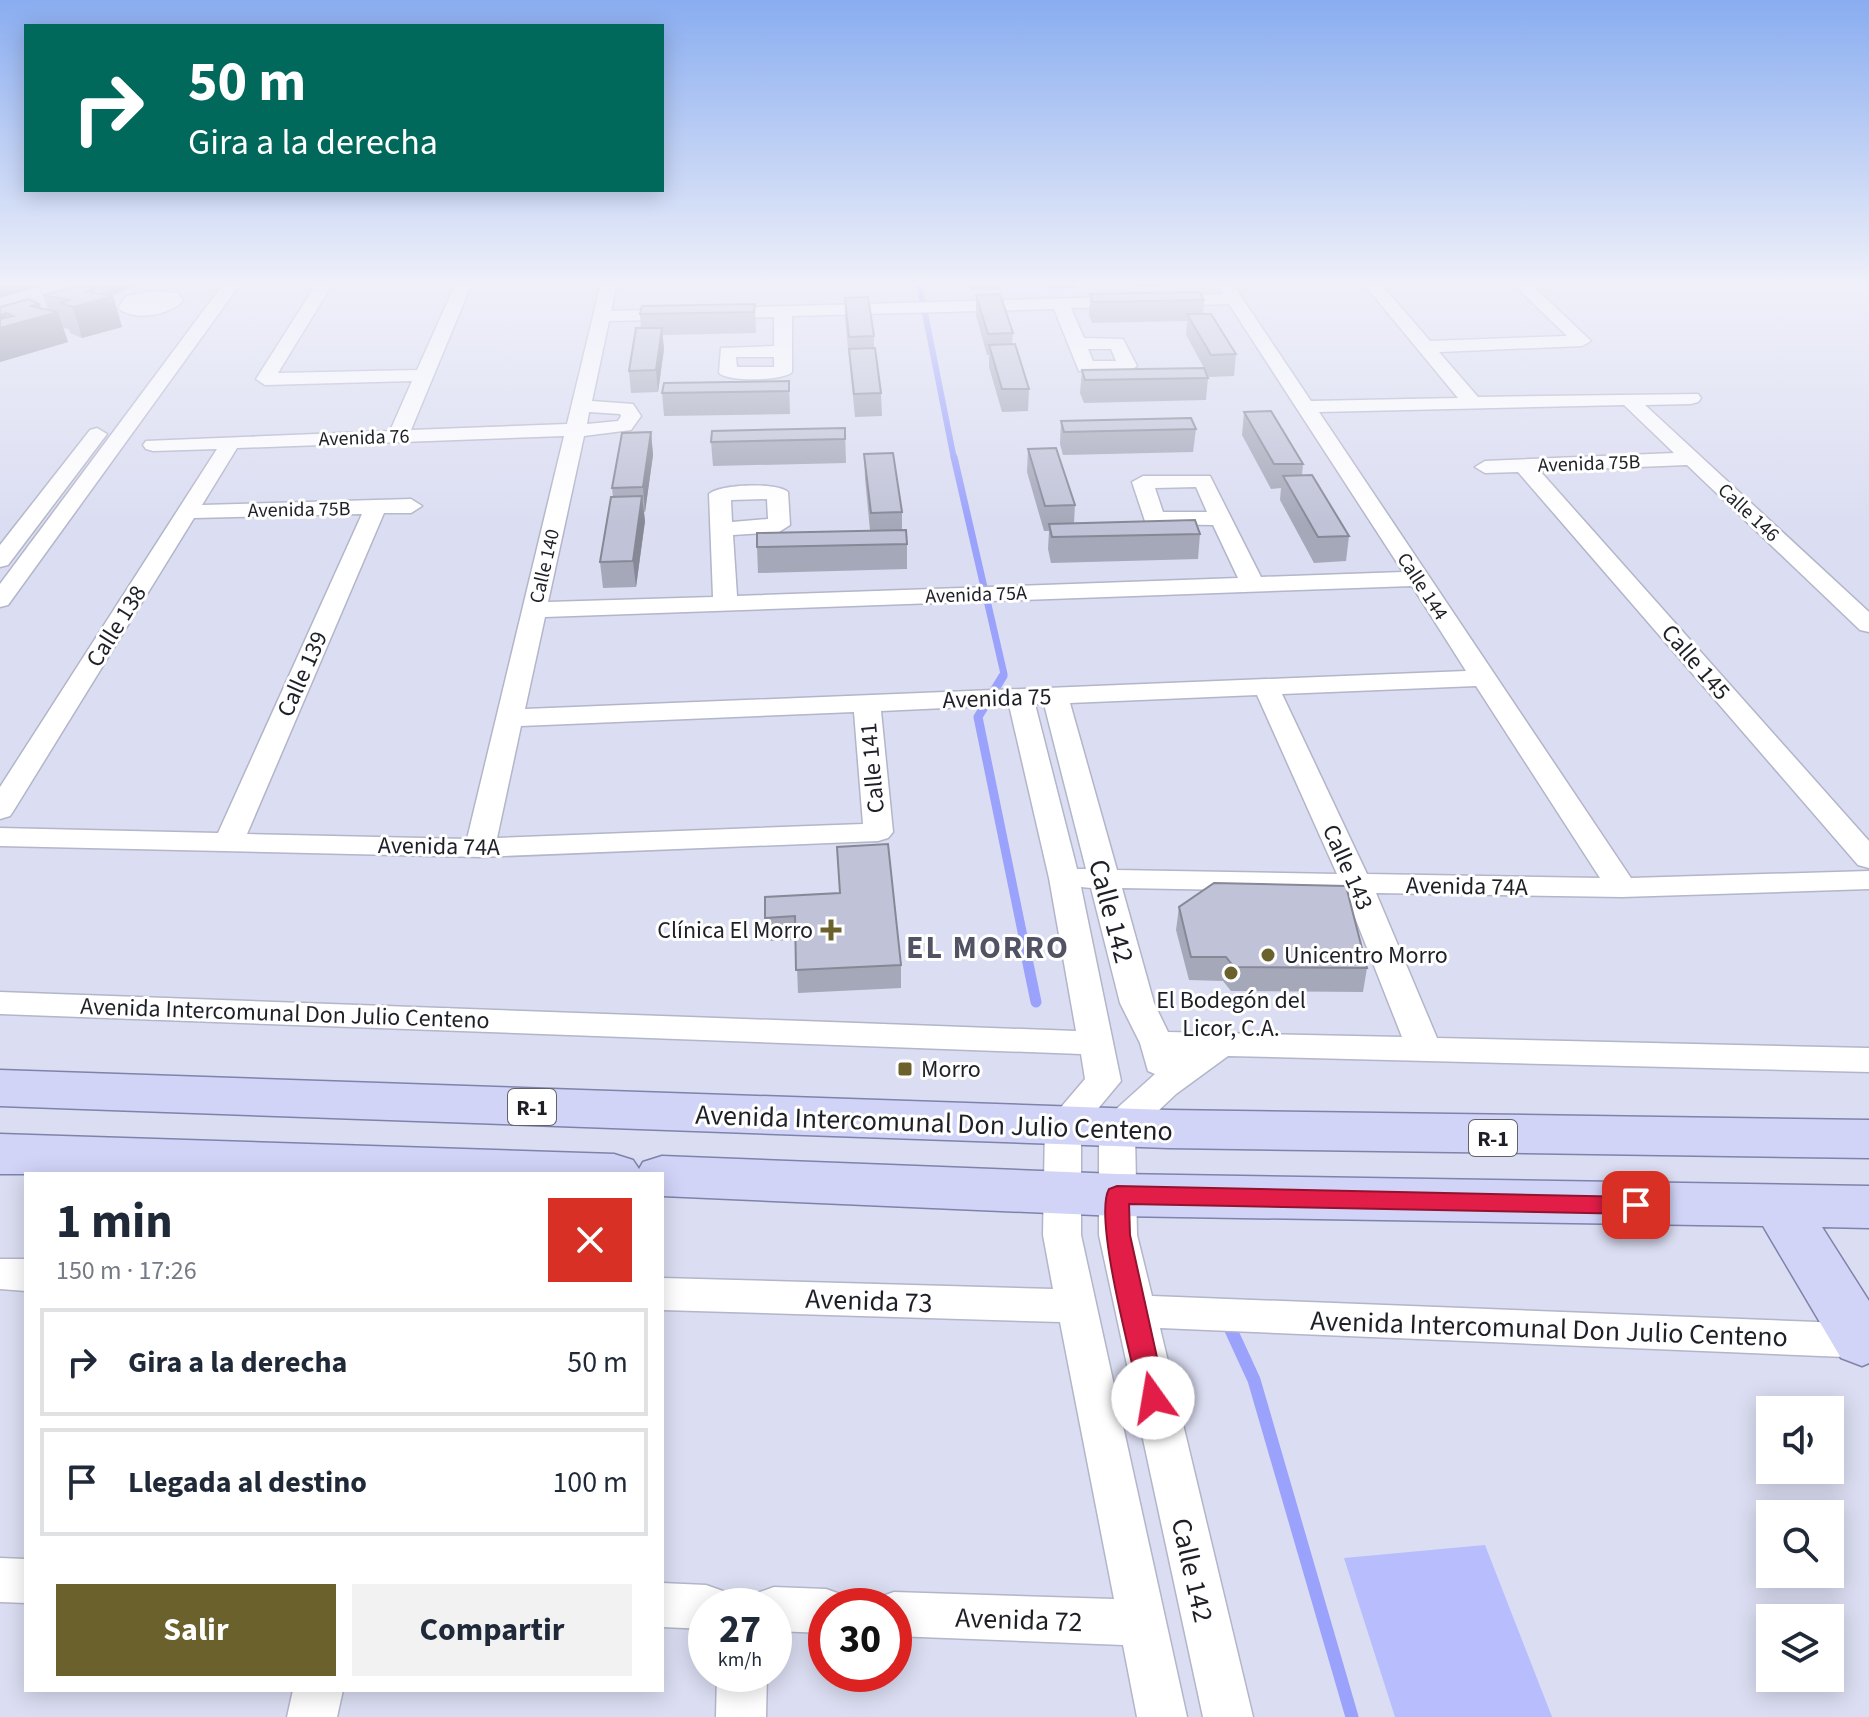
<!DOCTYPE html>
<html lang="es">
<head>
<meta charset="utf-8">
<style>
	body { margin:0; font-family:"Source Sans 3",sans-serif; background:#f2f2f3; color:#1f2937; height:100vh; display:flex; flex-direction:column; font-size:30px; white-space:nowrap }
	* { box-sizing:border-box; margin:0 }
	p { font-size:26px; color:#747a83 }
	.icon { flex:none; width:44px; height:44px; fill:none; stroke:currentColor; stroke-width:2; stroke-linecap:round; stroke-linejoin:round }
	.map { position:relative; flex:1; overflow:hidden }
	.drawer { position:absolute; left:24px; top:1172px; width:640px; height:520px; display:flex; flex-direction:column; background:#fff; border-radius:0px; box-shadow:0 4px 20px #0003 }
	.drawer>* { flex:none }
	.hud { position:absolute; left:24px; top:24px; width:640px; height:168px; border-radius:0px; box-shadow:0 4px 20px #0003; background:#00695c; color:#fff; overflow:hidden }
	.buttons { position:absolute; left:1756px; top:1396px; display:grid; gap:16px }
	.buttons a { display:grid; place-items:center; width:88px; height:88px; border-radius:0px; background:#fff; box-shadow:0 4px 20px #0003; font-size:40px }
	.speed { position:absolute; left:688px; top:1588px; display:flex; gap:16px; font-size:40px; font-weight:700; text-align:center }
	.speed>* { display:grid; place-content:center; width:104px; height:104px; border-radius:50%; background:#fff; box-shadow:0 4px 20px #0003; line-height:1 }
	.speed small { font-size:20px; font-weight:400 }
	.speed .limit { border:12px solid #d22; background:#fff; color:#111 }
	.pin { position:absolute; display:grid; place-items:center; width:68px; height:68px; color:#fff; margin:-34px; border-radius:16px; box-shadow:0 4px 12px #0006 }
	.me { position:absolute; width:88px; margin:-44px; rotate:347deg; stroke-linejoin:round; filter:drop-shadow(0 0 6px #0008) }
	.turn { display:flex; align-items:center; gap:28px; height:168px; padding:0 32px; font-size:36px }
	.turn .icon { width:104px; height:104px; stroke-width:2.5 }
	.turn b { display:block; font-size:56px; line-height:68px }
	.round { display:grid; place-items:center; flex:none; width:84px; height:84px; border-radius:0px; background:#f2f2f3 }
	.head { display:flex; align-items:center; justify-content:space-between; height:136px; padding:0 32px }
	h1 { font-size:48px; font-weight:700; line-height:60px }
	.cta { display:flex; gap:16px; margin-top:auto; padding:16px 32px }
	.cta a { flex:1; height:92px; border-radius:0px; background:#6a612d; color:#fff; font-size:32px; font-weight:700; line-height:92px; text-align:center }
	.cta a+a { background:#f2f2f3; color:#1f2937 }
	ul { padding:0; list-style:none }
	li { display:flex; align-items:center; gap:24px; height:108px; margin:0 16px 12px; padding:0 16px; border:4px solid #e0e1e3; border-radius:0px }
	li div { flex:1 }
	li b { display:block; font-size:30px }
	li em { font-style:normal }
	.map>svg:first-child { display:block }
	.green { fill:#b7bdfd }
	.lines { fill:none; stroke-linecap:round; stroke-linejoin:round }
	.stream-far4 { stroke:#9ba2fb; stroke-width:6 }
	.stream-far3 { stroke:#9ba2fb; stroke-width:7 }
	.stream-far2 { stroke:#9ba2fb; stroke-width:9 }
	.stream-far1 { stroke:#9ba2fb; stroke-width:11 }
	.stream { stroke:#9ba2fb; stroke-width:13 }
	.minor-casing { stroke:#b3b5c9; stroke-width:3 }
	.primary-casing { stroke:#7f83aa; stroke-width:3 }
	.minor { fill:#fff; fill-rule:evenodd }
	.primary { fill:#d1d4f7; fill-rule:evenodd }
	.wall { fill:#a5a8b9; fill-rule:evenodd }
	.shaded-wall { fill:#868896 }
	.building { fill:#c0c3d7; stroke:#868896; stroke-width:2 }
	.route { fill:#e11d48; stroke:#92132f; stroke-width:2 }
	.poi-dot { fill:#6a612d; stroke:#fff; stroke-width:3 }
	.labels { text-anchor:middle; stroke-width:6; stroke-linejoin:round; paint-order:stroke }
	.far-street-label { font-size:20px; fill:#1f2027; stroke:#fff }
	.shield { fill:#fff; stroke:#626368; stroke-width:2 }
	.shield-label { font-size:22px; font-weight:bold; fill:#1f2027 }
	.street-label { font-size:24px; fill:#1f2027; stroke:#fff }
	.poi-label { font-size:24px; fill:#1f2027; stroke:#fff; text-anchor:start }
	.near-street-label { font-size:28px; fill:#1f2027; stroke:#fff }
	.district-label { font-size:32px; font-weight:bold; letter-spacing:2px; fill:#515364; stroke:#fff }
</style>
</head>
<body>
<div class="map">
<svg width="1869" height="1717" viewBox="0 0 1869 1717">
	<rect width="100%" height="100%" fill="#dbddf2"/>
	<path class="green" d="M1485,1545L1552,1717H1395L1344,1558Z"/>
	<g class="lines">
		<path class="stream-far4" d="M919,283L954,459"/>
		<path class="stream-far3" d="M954,457L1004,674L1002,678"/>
		<path class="stream-far2" d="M1003,676L978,717L1026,951"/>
		<path class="stream-far1" d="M1025,949L1036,1002"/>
		<path class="stream" d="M1231,1330L1254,1380L1352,1717"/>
		<defs>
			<g id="minor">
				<path d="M224,283H241L8,605L0,607V584Z"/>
				<path d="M317,283H333L278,373L417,370L456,283H472L411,430L567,424L601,283H617L611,311L1223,294L1216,283H1232L1311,401L1458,398L1363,283H1380L1430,341L1567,336L1512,283H1530L1591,341L1582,346L1439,352L1478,397L1698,394L1701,398L1698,402L1691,404L1645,405L1869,612V632L1860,630L1687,465L1540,471L1869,841V868L1858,865L1518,472L1485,473L1475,467L1485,461L1674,453L1624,405L1319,412L1631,878L1869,871V889L1622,897L1376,893L1437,1038L1869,1048V1072L1228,1056L1176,1094L1135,1133L1137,1235L1152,1296L1869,1324V1358L1160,1328L1253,1717H1203L1099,1235V1129L1104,1120L1155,1074L1148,1071L1140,1043L1120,1003L1091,888L1081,887L1121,1081L1081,1129V1235L1187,1717H1137L1123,1645L894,1636V1606H874L877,1598L894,1592L1114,1599L1060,1322L662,1310V1278L1053,1289L1043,1235L1045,1126L1085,1079L1081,1054L0,1014V992L1076,1031L1049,878L1009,705L881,711L893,832L888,838L878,841L480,857L0,846V828L218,833L362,514L194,518L14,810L10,816L0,819V787L217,449L153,451L146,449L143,445L146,441L390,431L412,381L265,385L256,379ZM1229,304L1403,572L1261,577L1210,476H1143L1132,482L1146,524L1213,525L1238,578L737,596L733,535L779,532L790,525L788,492C778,482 719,484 709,494L713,597L548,602L584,436L631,430L641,416L633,404L592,401L609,321L774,317V346L721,348L719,373C728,382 783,381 792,372V316L1054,309L1079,371L1128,372L1137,366L1123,339L1084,338L1071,308ZM1088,349H1111L1116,361H1093ZM736,357H774V367H737ZM589,412L620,414L621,416L618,421L587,424ZM564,436L467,839L247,834L384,513H411L422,506L411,499L202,505L237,448ZM1196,487L1207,512H1163L1155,488ZM767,499L768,519L732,522L731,500ZM1412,586L1466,671L525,709L545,617ZM1476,686L1600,878L1367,874L1282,694ZM1257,695L1337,874L1117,870L1070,703ZM1035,704H1044L1086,869H1077ZM854,712L863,824L497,838L521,726ZM1122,888L1345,892L1402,1037L1168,1032L1154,1003Z"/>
				<path d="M153,291L178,293L183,301C169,315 135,322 118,308L126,296Z"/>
				<path d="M97,428L107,434L8,565L0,567V545L90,430Z"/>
				<path d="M0,1259H26V1291L0,1289Z"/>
				<path d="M0,1558L26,1559V1603L0,1602Z"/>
				<path d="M662,1583L706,1585L723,1591L729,1606H706V1629L662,1627Z"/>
				<path d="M774,1587L826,1589L843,1595L848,1606H826V1633L774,1631V1606H752L757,1593Z"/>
				<path d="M717,1674H767L766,1717H716Z"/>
				<path d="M293,1690H343L337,1717H287Z"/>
			</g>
			<g id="primary">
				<path d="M0,1070L1168,1110L1869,1120V1158L1168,1148L0,1106Z"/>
				<path d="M0,1134L614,1154L633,1160L639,1169L643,1162L662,1156L1117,1174L1869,1186V1228L1822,1227L1869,1301V1363L1862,1366L1841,1358L1763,1226L1117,1216L662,1196V1174H0Z"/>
			</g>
		</defs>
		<use href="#minor" class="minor-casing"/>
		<use href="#primary" class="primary-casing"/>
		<use href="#minor" class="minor"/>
		<use href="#primary" class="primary"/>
	</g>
	<g class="wall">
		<path d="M79,283H151L137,285L110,296H113L122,327L82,338L70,333L69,329L63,328L68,342L0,362V306V307L39,304L41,308L48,310L43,295L83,285ZM94,289L110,296L95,293Z"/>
		<path d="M969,283H1001V290H971Z"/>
		<path d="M1045,283H1077V288L1047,289Z"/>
		<path d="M1130,283H1162V286L1132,287Z"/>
		<path d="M1090,294L1204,300L1203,314L1236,354L1234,376L1209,377L1186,335L1187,321L1092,323L1089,315Z"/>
		<path d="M976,295L1013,333L1012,344L1029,389L1028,411L1002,412L989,367V355H987L976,316Z"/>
		<path d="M845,298L874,336V348L881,393L882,416L855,417L845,319Z"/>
		<path d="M755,304L756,333L662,335L664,349L658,392L631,393L629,371L641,328L640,314Z"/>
		<path d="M1082,370L1208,378L1206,400L1084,403L1080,393Z"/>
		<path d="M789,381L790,414L664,416L662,393Z"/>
		<path d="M1244,412L1303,464L1302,475L1349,536L1346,561L1314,563L1280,500L1281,488L1271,489L1242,435Z"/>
		<path d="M1061,421L1196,429L1193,452L1063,455L1060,444Z"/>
		<path d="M845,428L846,463L713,466L711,442Z"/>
		<path d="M651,432L653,455L645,512H644L645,521L636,587L603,588L600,562L613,497L612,488Z"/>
		<path d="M1028,449L1075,505L1074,523L1200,534L1198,559L1051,563L1048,549L1049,531H1044L1027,472Z"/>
		<path d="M864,454L902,512V530L907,544V569L758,573L757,547L870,530L865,478Z"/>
		<path d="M765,897L901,965V988L798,993L796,940L767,941Z"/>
		<path d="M1179,907L1367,968L1363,992L1231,991L1223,981L1189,980L1176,930Z"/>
	</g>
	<g class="shaded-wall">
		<path d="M0,283H52L0,298Z"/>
		<path d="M107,283H151L137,285L110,296Z"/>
		<path d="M94,289L98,301L113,296L122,327L82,338L73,307L85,291Z"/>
		<path d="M39,304L43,316L58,312L68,342L0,362V306L3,314L6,313L10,325L30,306Z"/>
		<path d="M662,328L664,349L658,392L656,370Z"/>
		<path d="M651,432L653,455L645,512L643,487Z"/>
		<path d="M642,496L645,521L636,587L633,561Z"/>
	</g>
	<g class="building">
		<path d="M83,285L94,289L85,291L113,296L73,307L61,303L69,300L43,295Z"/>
		<path d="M1200,292L1204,300L1093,302L1090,294Z"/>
		<path d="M1000,294L1013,333L988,334L976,295Z"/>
		<path d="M868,297L874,336L849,337L845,298Z"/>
		<path d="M28,299L39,304L30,306L58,312L0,328V319L13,316L6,313L0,315V307Z"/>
		<path d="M755,304L754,312L640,314L642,306Z"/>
		<path d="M1187,314H1211L1236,354L1211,355Z"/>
		<path d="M636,328H662L656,370L629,371Z"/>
		<path d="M1015,344L1029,389H1002L989,345Z"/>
		<path d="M875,348L881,393L854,394L849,349Z"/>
		<path d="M1204,368L1208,378L1085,380L1082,370Z"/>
		<path d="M789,381V391L662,393L664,383Z"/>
		<path d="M1271,411L1303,464H1274L1244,412Z"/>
		<path d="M1191,418L1196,429L1064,432L1061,421Z"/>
		<path d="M845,428V439L711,442L712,431Z"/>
		<path d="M651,432L643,487L612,488L622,433Z"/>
		<path d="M1056,448L1075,505L1045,506L1028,449Z"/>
		<path d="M893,453L902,512L871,513L864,454Z"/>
		<path d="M1312,475L1349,536L1318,537L1283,476Z"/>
		<path d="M642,496L633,561L600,562L611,497Z"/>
		<path d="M1195,520L1200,534L1052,537L1049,524Z"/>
		<path d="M906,530L907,544L757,547V533Z"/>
		<path d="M888,844L901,965L796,970L795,916L765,918V897L840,893L837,847Z"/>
		<path d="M1214,883L1346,886L1367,968L1234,967L1226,957H1191L1179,907Z"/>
	</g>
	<linearGradient id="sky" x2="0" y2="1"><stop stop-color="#89adf0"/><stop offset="0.54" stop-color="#eff0f9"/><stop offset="1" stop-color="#eff0f9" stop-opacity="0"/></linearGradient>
	<rect width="1869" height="524" fill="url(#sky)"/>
	<path class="route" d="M1117,1186L1636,1197L1645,1199L1648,1205L1645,1212L1636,1214L1129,1204L1130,1235L1166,1398L1162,1405L1153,1408L1144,1405L1140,1398C1132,1360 1093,1217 1109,1189Z"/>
	<g class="poi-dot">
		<path d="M827 918h8v8h8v8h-8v8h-8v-8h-8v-8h8z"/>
		<circle cx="1268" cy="955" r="8"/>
		<circle cx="1231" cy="973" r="8"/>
		<rect x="897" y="1061" width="16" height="16" rx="4"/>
	</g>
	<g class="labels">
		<g class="far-street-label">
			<text transform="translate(364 437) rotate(-2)" y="7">Avenida 76</text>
			<text transform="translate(1589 463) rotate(-2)" y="7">Avenida 75B</text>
			<text transform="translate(299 509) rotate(-1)" y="7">Avenida 75B</text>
			<text transform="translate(1749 512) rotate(43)" y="7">Calle 146</text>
			<text transform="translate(544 566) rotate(-77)" y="7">Calle 140</text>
			<text transform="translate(1423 586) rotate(57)" y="7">Calle 144</text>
			<text transform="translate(976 594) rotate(-2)" y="7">Avenida 75A</text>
		</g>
		<g class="shield">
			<rect x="508" y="1089" width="48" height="36" rx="6"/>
			<rect x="1469" y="1120" width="48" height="36" rx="6"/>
		</g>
		<g class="shield-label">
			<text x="532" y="1115">R-1</text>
			<text x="1493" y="1146">R-1</text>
		</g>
		<g class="street-label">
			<text transform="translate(116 626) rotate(-58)" y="8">Calle 138</text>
			<text transform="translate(1696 662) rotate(49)" y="8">Calle 145</text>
			<text transform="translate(302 674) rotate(-66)" y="8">Calle 139</text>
			<text transform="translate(997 698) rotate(-2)" y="8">Avenida 75</text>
			<text transform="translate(872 768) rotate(-95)" y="8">Calle 141</text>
			<text transform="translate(439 846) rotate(1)" y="8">Avenida 74A</text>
			<text transform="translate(1348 867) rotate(66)" y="8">Calle 143</text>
			<text transform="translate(1467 886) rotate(1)" y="8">Avenida 74A</text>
			<text transform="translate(285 1013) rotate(2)" y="8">Avenida Intercomunal Don Julio Centeno</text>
		</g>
		<g class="poi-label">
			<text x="813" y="938" text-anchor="end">Clínica El Morro</text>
			<text x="1284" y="963">Unicentro Morro</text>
			<text x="1231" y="1008" text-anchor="middle">El Bodegón del<tspan x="1231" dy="28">Licor, C.A.</tspan></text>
			<text x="921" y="1077">Morro</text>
		</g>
		<g class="near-street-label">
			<text transform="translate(1112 911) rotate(75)" y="10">Calle 142</text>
			<text transform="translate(934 1122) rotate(2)" y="10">Avenida Intercomunal Don Julio Centeno</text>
			<text transform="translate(869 1300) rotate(2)" y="10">Avenida 73</text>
			<text transform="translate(1549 1328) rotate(2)" y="10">Avenida Intercomunal Don Julio Centeno</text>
			<text transform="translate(1193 1570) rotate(77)" y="10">Calle 142</text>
			<text transform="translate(1019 1619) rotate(2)" y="10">Avenida 72</text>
		</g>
		<g class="district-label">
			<text x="988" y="958">EL MORRO</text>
		</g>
	</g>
</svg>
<div class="buttons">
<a><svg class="icon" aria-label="sound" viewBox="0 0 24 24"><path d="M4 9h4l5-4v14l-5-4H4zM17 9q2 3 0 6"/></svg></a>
<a><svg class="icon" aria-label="search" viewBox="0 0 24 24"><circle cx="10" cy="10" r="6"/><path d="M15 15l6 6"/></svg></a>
<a><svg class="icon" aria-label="layers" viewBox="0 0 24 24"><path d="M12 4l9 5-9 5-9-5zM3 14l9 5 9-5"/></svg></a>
</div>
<div class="speed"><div>27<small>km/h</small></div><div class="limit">30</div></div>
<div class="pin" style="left:1636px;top:1205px;background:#d93025"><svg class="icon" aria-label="arrive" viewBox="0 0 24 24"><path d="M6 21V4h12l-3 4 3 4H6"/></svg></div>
<svg class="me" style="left:1153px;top:1398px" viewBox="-20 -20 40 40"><circle r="19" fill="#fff"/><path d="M0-13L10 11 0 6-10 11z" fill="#e11d48"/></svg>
<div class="hud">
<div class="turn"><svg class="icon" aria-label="right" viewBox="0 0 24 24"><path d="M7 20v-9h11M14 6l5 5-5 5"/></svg><div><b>50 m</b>Gira a la derecha</div></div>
</div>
<section class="drawer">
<div class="head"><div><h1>1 min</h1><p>150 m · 17:26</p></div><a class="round" style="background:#d93025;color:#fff"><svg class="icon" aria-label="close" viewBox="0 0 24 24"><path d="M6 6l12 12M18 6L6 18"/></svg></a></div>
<ul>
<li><svg class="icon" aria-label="right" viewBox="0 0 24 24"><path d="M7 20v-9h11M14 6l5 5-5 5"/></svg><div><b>Gira a la derecha</b></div><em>50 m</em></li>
<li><svg class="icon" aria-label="arrive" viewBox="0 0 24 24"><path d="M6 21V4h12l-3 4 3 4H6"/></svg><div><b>Llegada al destino</b></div><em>100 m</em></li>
</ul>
<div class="cta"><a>Salir</a><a>Compartir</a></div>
</section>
</div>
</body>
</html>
